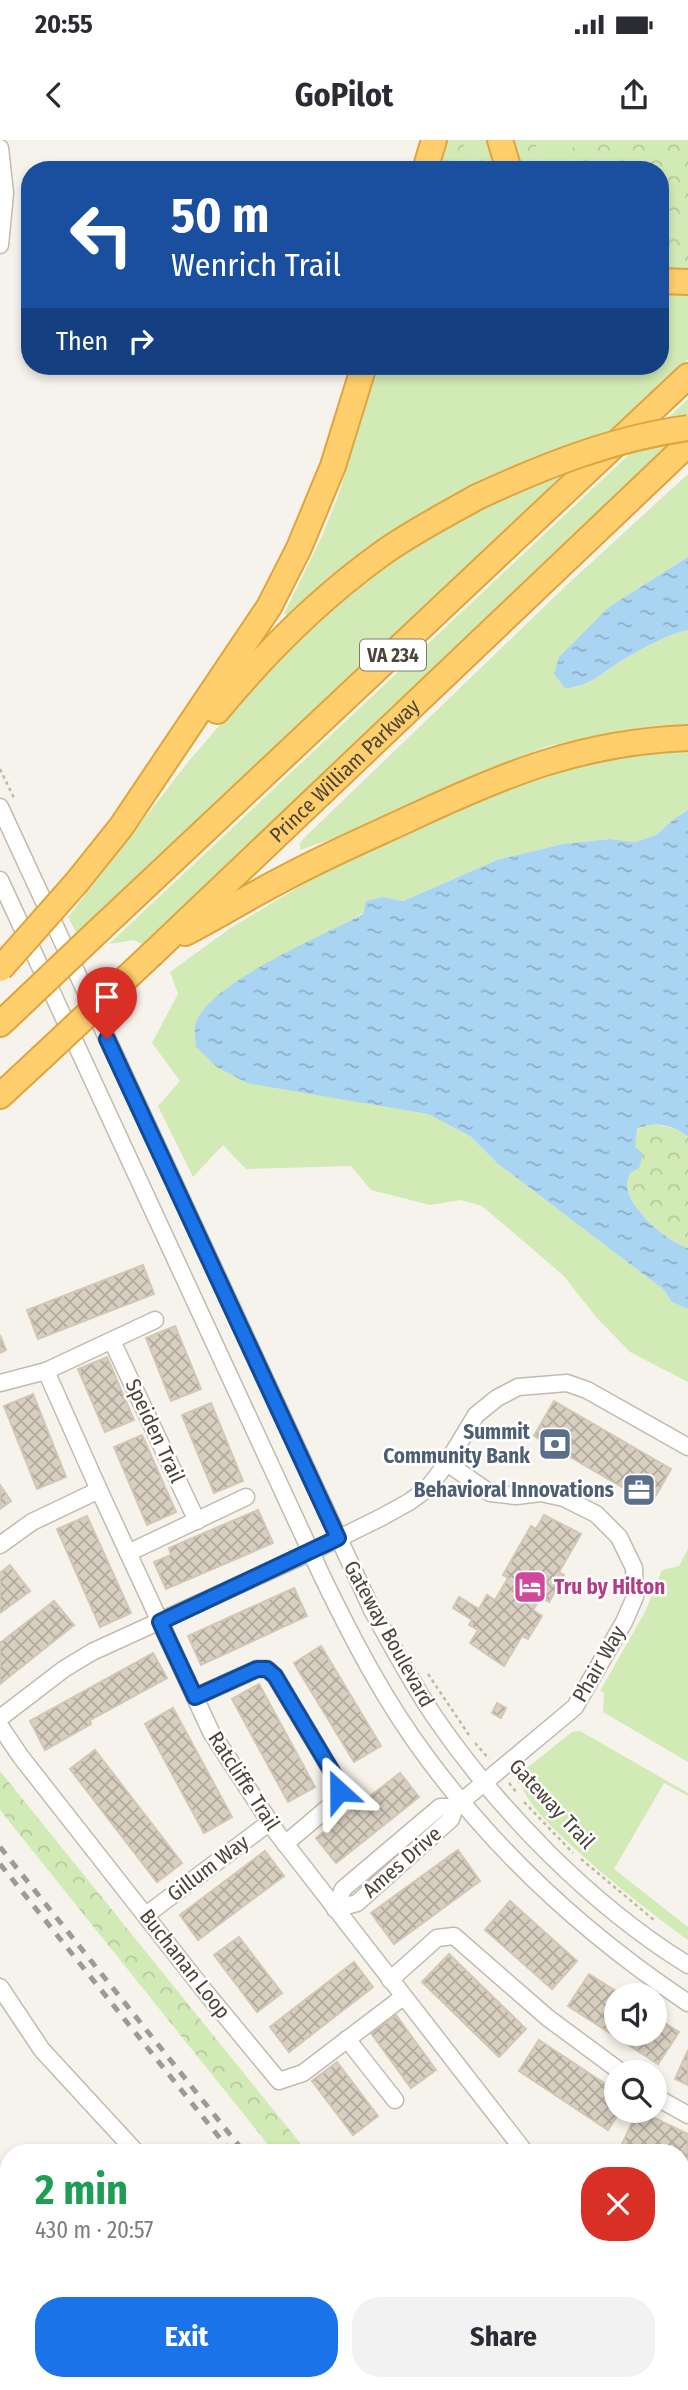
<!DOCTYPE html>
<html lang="en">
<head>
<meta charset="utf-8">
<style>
	body { margin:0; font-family:"Fira Sans Condensed",sans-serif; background:#f2f2f3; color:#2b2b33; height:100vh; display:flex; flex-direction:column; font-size:26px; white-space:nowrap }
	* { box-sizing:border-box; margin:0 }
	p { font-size:23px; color:#7c7c81 }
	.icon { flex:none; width:38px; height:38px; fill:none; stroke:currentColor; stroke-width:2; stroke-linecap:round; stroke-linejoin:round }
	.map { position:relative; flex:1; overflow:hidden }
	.sheet { position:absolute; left:0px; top:2004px; width:690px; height:247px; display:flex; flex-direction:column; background:#fff; border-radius:28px 28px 0 0; box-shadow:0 4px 10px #0003 }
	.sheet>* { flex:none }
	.banner { position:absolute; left:21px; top:21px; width:648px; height:214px; border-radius:28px; box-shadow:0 4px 10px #0003; background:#1a4fa0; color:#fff; overflow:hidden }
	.controls { position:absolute; left:604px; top:1843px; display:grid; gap:14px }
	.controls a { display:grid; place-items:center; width:63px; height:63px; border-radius:50%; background:#fff; box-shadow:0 4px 10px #0003; font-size:35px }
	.pin { position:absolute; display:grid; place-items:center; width:60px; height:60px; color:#fff; margin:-72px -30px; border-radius:50% 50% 50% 0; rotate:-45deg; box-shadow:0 0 7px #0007 }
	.pin .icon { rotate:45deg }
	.me { position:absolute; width:77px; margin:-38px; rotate:336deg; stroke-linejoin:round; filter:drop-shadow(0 0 5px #0008) }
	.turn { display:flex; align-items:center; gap:24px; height:147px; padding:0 35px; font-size:32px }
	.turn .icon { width:91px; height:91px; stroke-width:2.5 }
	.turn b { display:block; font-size:49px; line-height:60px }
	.then { display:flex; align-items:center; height:66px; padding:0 35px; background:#0003; gap:14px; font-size:26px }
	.round { display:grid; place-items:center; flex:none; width:74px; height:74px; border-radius:28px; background:#f2f2f3 }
	.headline { display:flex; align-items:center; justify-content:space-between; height:119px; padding:0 35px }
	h1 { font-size:42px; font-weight:700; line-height:52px; color:#1e9e55 }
	.action { display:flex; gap:14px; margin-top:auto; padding:14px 35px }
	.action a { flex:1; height:80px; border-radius:28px; background:#1a73e8; color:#fff; font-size:28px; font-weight:700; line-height:80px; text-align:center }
	.action a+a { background:#f2f2f3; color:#2b2b33 }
	.status { display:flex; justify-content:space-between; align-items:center; height:49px; padding:0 35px; background:#fff; direction:ltr }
	.status svg { height:19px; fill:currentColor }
	header { display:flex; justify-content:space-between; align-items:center; height:91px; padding:0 35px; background:#fff; font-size:32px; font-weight:700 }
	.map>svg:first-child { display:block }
	.green { fill:#d2eab5 }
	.forest { fill:url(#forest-crowns) }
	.water { fill:url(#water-ripples) }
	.building { fill:url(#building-cross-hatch); stroke:#d3c7b4; stroke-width:2 }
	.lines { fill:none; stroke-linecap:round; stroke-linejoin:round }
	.minor-casing { stroke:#c2bbae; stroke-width:19 }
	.highway-casing { stroke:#e0a43c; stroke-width:28 }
	.path { stroke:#c4b79f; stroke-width:2.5; stroke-dasharray:3.5 3.5; stroke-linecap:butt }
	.minor { stroke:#fff; stroke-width:16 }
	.highway { stroke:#ffcf6e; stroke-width:24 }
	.rail { stroke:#9a9a9a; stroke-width:5; stroke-dasharray:9 9; stroke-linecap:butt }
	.highway-bridge-casing { stroke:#e0a43c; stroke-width:28; stroke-linecap:butt }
	.highway-bridge { stroke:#ffcf6e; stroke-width:24 }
	.route-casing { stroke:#114b97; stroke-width:18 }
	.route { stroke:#1a73e8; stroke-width:12 }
	.labels { text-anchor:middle; stroke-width:5; stroke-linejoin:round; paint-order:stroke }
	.shield { fill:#fff; stroke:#817c74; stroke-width:2 }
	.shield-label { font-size:19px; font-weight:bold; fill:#4b4439 }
	.street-label { font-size:21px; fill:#4b4439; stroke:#fff }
	.service-label { font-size:21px; font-weight:bold; fill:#4e5e75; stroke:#fff; text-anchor:end }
	.hotel-label { font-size:21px; font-weight:bold; fill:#b23c85; stroke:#fff; text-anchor:start }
</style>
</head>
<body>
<div class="status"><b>20:55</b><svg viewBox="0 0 49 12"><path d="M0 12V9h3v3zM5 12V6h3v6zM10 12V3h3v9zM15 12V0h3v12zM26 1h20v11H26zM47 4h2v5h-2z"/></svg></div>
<header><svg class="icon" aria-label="back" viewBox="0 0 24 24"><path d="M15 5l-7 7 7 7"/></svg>GoPilot<svg class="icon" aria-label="share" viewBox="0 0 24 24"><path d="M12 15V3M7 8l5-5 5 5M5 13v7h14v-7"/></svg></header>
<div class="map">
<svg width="688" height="2250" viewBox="0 0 688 2250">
	<defs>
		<pattern id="forest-crowns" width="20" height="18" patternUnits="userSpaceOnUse" patternTransform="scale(1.75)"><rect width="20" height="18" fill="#d2eab5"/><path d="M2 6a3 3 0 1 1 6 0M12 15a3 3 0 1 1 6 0" fill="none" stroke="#b6ca9c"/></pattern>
		<pattern id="water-ripples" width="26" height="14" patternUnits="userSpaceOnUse" patternTransform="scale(1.75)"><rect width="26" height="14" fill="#a9d4f2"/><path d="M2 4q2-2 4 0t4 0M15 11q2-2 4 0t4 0" fill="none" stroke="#8caec5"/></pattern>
		<pattern id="building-cross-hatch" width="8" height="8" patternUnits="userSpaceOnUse" patternTransform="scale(1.75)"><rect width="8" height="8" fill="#d8cfc1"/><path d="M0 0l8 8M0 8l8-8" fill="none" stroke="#b1aa9e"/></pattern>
	</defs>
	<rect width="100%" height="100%" fill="#f6f3ec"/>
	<g class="green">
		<path d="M464,0H474L475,19L481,21L485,30H466Z"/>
		<path d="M533,0H582L576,5L569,17L577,30H549Z"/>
		<path d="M660,68C670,71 681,77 688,84V98H680L660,91Z"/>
		<path d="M660,153L688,154V219L77,794L68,777L188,622L262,536L334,466L409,411L454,383L337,435L288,475L284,474L323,394L338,356L379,226H660Z"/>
		<path d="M688,259V289L142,804L134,800L109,804Z"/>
		<path d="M688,334V417L609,467L573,548C591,543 606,531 622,521C641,509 666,495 688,490V584L629,589L548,606L490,628L358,690L300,710V703L304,698L570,442Z"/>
		<path d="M688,606V670L675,678L656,695L635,702L610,699L563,704L497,720L403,761L382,757L366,761L363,773L338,788L364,963L428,974L470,996L497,1023L664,1150L672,1162L688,1169V1242L630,1212L596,1177L563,1135L482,1066L461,1060L430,1065L371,1050L351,1026L246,1029L223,1005L193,1037L158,966L180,941L152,903L178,854L170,832L229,789L312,739L475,659L538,633L606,617Z"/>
		<path d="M688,1409V1622L603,1572L604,1552L600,1551L645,1472L662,1430L679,1426Z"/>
		<path d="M580,1591L688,1653V1656L664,1643L614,1729L688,1787V1800C657,1778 525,1677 522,1644L517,1643L522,1632L572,1592Z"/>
	</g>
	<g class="forest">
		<path d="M448,0H464L466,30H439Z"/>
		<path d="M474,0H490L499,30H485L481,21L471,17L474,12Z"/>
		<path d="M513,0H533L549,30H522Z"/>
		<path d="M582,0H688V84L668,70L660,68V30H577L569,17V11Z"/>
		<path d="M660,91L680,98H688V131L660,130Z"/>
		<path d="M647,984C661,985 677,987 688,997V1108C668,1103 625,1066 627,1043C628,1026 635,1007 637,990Z"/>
		<path d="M0,1631L305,2009L303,2012H274L0,1670Z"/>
		<path d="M458,2242H508L515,2250H465Z"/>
	</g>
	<g class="water">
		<path d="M688,417V490C666,495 643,508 623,520C605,531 587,548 565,548L554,534L559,517L609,467Z"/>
		<path d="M688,670V997C675,985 652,980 637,989L635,1007L643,1014L639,1028L630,1033C629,1037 627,1040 627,1044C626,1067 668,1103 688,1108V1169L672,1162L664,1150L497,1023L470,996L428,974L247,943L217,927L196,907C196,901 194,891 195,885C208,842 324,796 363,774L366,761L382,757L403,761L497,720L563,704L610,699L635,702L656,695L675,678Z"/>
	</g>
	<g class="building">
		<path d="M143,1125L154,1154L38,1199L27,1170Z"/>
		<path d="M175,1186L201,1249L171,1261L146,1198Z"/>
		<path d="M0,1195L6,1210L0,1213Z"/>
		<path d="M107,1217L134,1280L105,1292L78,1229Z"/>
		<path d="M33,1254L66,1337L37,1349L4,1266Z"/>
		<path d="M554,1261L671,1329L651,1364L534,1296Z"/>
		<path d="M211,1263L243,1341L214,1353L182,1275Z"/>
		<path d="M142,1295L176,1372L147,1385L114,1307Z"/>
		<path d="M0,1345L11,1361L0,1369Z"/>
		<path d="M258,1370L273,1403L166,1449L154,1422L171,1415L169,1408Z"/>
		<path d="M544,1375L581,1394L559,1432L564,1435L549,1462L541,1457L533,1470L542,1476L528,1499L522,1496L504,1526L470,1503L478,1490L469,1485L472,1480L453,1468L459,1457L479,1469L487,1455L495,1460L508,1438L503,1435L531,1386L536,1389Z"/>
		<path d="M87,1376L131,1473L100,1487L57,1389Z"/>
		<path d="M10,1425L30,1451L0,1473V1433Z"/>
		<path d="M294,1448L307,1476L201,1525L188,1496Z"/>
		<path d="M54,1461L74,1485L0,1544V1503Z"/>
		<path d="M321,1506L381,1606L354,1622L294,1523Z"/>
		<path d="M153,1513L167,1538L90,1580L91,1584L45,1610L30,1581Z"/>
		<path d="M259,1544L315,1647L288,1662L232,1559Z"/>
		<path d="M497,1563L506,1568L501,1578L492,1573Z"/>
		<path d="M173,1568L232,1677L204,1693L145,1584Z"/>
		<path d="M95,1610L182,1723L157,1742L70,1629Z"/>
		<path d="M400,1633L419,1657L336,1723L316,1698Z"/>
		<path d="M458,1710L480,1741L394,1804L371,1773Z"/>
		<path d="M265,1711L284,1736L198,1800L180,1775Z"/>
		<path d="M510,1761L577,1821L552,1849L485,1790Z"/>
		<path d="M239,1797L282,1853L257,1872L214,1815Z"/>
		<path d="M449,1814L526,1889L499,1917L422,1842Z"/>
		<path d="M354,1822L373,1847L289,1912L270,1887Z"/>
		<path d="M589,1834L622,1855H616V1894H654V1876L679,1892L658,1924L568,1866Z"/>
		<path d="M396,1875L436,1930L411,1948L371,1893Z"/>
		<path d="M539,1900L616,1951V1970H621L608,1990L519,1931Z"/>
		<path d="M688,1910V1945L675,1939Z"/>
		<path d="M337,1922L378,1976L353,1995L312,1941Z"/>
		<path d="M638,1970L688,1994V2036L681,2033V2012H639L622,2004Z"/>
		<path d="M681,2064L688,2067V2112L681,2128Z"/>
		<path d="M528,2242H576L582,2250H535Z"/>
	</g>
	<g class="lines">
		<defs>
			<g id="minor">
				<path d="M0,8L5,53L0,105"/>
				<path d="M0,667L372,1470C392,1506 411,1542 434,1576C499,1671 591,1765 688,1825"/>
				<path d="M0,740L321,1434C352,1498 385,1562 428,1619C499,1715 589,1797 688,1863"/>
				<path d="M112,1201L197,1381"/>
				<path d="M46,1231L99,1350L211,1592L277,1693L525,2012"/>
				<path d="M0,1243L46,1231L155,1180"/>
				<path d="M447,1323L490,1353L516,1356L541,1353L564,1358L596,1374L619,1397L634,1428L635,1457L624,1482L575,1567L455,1667"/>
				<path d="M0,1405L32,1382L99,1350"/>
				<path d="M128,1413L246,1357"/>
				<path d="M195,1557L257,1529H267L275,1536L337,1640L339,1651L331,1665L285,1704"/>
				<path d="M0,1578L64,1529L92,1512L311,1412L382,1377L409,1362L427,1349L447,1323L476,1275L497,1258L518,1247L567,1243L587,1250L688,1307"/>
				<path d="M0,1586L21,1617L203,1849L279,1941L303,1933L403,1857"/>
				<path d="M440,1667H455L451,1679L357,1763L335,1769L343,1749Z"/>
				<path d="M146,1775L270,1682"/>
				<path d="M390,1840L437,1798L454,1796L548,1878L621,1932"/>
				<path d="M0,1847L42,1910L136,2012"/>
				<path d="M347,1899L395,1960"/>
				<path d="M654,1956L688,1975"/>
				<path d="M681,2172L688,2157"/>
				<path d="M322,2242L327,2250"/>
			</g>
			<g id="highway">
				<path d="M500,0L509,30"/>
				<path d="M425,30L434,0"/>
				<path d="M660,141L688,142"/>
				<path d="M217,571C265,513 319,459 380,415C410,393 444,376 477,357"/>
				<path d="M77,742L121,687L269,467L299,408L333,326L364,226"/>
				<path d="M97,792L688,236"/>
				<path d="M185,793C218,776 250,756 283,739C325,716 370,697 413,677C507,633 583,602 688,598"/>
				<path id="s1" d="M152,814L688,304"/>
				<path d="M0,884L15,870"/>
				<path d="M0,956L41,918"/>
			</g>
		</defs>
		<use href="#minor" class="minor-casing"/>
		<use href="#highway" class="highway-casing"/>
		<g class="path">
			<path d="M0,629L14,658"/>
			<path d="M428,1534L469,1595"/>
			<path d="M475,1603L489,1619"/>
			<path d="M509,1643L518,1654"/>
			<path d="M524,1662L573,1713"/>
			<path d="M581,1719L654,1780"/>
		</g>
		<use href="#minor" class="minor"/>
		<use href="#highway" class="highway"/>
		<g class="rail">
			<path d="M0,1707L244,2012"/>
			<path d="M0,1724L231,2012"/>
			<path d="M415,2242L421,2250"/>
			<path d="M428,2242L435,2250"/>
		</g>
		<defs>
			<g id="highway-bridge">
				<path d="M477,357C544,326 614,298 688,288"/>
				<path d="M0,829L77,742"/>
				<path d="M15,870L97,792"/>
				<path d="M41,918L152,814"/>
			</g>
		</defs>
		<use href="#highway-bridge" class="highway-bridge-casing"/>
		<use href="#highway-bridge" class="highway-bridge"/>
	</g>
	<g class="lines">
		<defs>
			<path id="route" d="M107,899L338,1398L160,1482L195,1557L257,1529H267L275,1536L337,1640L339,1651"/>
		</defs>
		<use href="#route" class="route-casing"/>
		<use href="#route" class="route"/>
	</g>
	<defs>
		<symbol id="bank-square" viewBox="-11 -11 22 22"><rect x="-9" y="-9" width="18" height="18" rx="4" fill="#5c6f8a" stroke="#fff"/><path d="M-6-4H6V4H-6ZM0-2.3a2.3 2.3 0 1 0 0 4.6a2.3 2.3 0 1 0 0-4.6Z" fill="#fff"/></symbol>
		<symbol id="office-square" viewBox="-11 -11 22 22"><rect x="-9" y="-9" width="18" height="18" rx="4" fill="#5c6f8a" stroke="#fff"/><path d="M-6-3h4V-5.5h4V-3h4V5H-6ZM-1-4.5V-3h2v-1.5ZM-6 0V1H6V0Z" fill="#fff"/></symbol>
		<symbol id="hotel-square" viewBox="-11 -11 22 22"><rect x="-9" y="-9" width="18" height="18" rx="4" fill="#d1479c" stroke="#fff"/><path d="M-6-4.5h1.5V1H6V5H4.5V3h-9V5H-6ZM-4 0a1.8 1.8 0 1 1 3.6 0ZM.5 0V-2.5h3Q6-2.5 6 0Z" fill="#fff"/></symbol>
	</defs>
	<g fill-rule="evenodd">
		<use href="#bank-square" x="536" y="1285" width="38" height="38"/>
		<use href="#office-square" x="620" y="1331" width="38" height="38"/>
		<use href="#hotel-square" x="511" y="1428" width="38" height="38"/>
	</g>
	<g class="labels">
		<rect class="shield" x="360" y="499.5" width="66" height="31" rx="5"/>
		<g class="shield-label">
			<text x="393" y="522">VA 234</text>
		</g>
		<g class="street-label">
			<text dy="7" stroke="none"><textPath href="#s1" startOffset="266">Prince William Parkway</textPath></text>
			<text transform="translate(155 1291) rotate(65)" y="7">Speiden Trail</text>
			<text transform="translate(389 1494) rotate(61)" y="7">Gateway Boulevard</text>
			<text transform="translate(599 1524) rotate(-60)" y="7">Phair Way</text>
			<text transform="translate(244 1641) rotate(57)" y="7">Ratcliffe Trail</text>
			<text transform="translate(552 1664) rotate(47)" y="7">Gateway Trail</text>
			<text transform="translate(402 1722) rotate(-41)" y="7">Ames Drive</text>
			<text transform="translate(208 1728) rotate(-37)" y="7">Gillum Way</text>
			<text transform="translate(185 1824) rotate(52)" y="7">Buchanan Loop</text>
		</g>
		<g class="service-label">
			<text x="530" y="1299">Summit<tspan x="530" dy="24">Community Bank</tspan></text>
			<text x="614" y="1357">Behavioral Innovations</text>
		</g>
		<g class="hotel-label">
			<text x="554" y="1454">Tru by Hilton</text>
		</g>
	</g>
</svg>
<div class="controls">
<a><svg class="icon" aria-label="sound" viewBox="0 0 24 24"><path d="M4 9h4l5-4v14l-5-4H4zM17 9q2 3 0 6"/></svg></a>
<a><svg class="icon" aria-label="search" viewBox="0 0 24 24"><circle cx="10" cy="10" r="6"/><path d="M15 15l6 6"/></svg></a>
</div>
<div class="pin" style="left:107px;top:899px;background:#d93025"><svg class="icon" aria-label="arrive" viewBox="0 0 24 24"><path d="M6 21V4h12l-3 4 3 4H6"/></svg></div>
<svg class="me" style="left:339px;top:1651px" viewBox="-20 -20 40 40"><path d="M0-17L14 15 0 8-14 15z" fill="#1a73e8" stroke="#fff" stroke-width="4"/></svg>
<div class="banner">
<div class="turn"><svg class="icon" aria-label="left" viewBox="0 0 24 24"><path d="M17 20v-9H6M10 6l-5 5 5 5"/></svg><div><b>50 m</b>Wenrich Trail</div></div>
<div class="then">Then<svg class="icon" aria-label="right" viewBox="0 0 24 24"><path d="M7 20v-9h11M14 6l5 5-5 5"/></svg></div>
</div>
<section class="sheet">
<div class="headline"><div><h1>2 min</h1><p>430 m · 20:57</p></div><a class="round" style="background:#d93025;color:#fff"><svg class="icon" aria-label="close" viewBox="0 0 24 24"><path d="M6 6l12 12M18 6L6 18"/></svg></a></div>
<div class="action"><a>Exit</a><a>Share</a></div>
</section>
</div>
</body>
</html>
